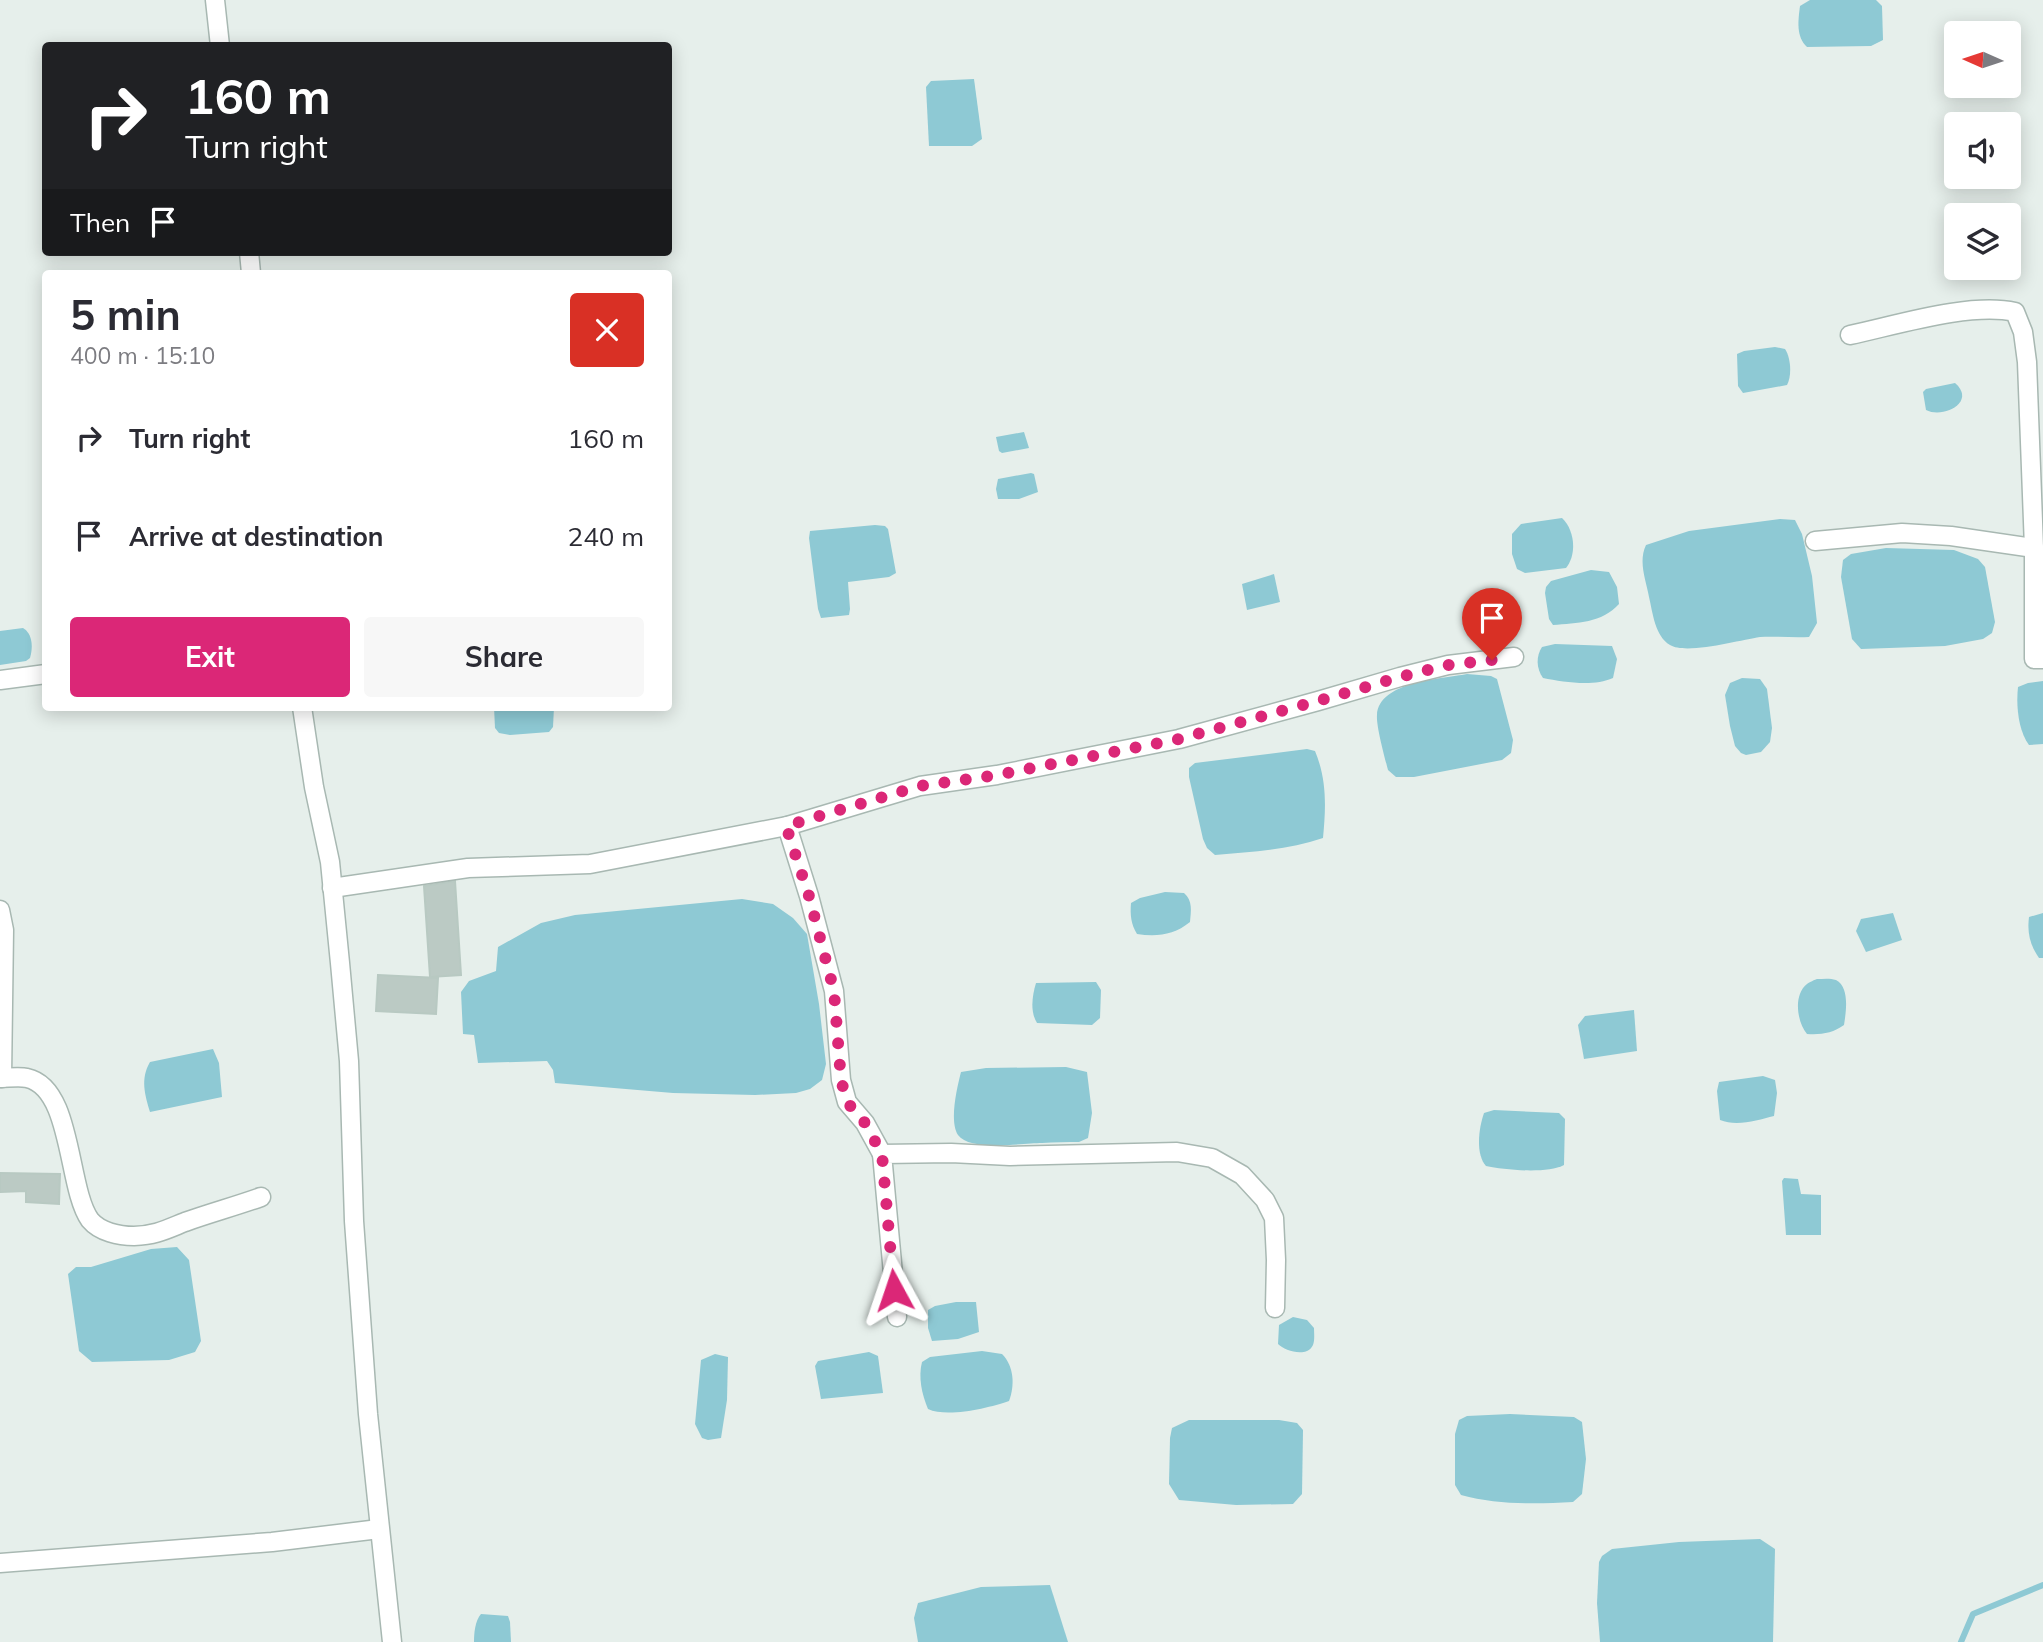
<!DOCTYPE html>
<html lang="en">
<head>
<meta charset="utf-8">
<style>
	body { margin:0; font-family:Mulish,sans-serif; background:#f7f7f7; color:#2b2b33; height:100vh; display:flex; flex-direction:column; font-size:26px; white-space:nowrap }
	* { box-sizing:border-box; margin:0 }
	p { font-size:23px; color:#7c7c81 }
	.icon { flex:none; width:38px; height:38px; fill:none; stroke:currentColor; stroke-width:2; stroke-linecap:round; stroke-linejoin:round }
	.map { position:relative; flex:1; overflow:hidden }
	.panel { position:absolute; left:42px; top:270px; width:630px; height:441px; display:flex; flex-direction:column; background:#fff; border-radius:7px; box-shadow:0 4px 18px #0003 }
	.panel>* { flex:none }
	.banner { position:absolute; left:42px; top:42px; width:630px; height:214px; border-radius:7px; box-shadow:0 4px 18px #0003; background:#202124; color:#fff; overflow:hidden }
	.needle { width:46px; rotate:273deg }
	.fabs { position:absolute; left:1944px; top:21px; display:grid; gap:14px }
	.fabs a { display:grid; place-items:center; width:77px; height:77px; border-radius:7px; background:#fff; box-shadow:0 4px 18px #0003; font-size:35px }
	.pin { position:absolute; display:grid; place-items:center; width:60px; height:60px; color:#fff; margin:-72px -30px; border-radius:50% 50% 50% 0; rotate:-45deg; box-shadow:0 0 7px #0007 }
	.pin .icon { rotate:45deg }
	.me { position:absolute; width:77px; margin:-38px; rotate:355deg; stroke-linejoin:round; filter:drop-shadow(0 0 5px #0008) }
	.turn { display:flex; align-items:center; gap:24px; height:147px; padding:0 28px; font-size:32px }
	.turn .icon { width:91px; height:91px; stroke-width:2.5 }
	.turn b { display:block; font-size:49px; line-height:60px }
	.then { display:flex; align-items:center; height:66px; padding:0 28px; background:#0003; gap:14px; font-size:26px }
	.round { display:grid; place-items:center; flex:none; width:74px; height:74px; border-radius:7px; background:#f7f7f7 }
	.summary { display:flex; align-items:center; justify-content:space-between; height:119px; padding:0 28px }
	h1 { font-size:42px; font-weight:700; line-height:52px }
	.cta { display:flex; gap:14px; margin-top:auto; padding:14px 28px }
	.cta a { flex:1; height:80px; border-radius:7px; background:#db2777; color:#fff; font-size:28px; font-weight:700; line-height:80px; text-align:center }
	.cta a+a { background:#f7f7f7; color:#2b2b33 }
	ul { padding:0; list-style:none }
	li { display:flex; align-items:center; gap:21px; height:98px; padding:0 28px }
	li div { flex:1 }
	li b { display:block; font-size:26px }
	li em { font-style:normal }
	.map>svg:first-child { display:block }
	.water { fill:#8ec9d4 }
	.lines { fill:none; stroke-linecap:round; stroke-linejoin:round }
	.stream { stroke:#8ec9d4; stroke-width:6 }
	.building { fill:#bbcac4; stroke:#b8c9c2; stroke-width:2 }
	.street-casing { stroke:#a8b8b2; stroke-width:21 }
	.street { stroke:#fff; stroke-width:18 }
	.route { stroke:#db2777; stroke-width:12; stroke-dasharray:0 21.6 }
</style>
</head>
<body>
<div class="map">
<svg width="2043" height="1642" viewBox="0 0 2043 1642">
	<rect width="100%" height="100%" fill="#e6efeb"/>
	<g class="water">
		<path d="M1810,0H1876L1882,6L1883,40L1871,46L1807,47C1796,37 1798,21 1800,6Z"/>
		<path d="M974,79L982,139L972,146H929L926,87L931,81Z"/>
		<path d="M1775,347L1785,349C1791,358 1792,376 1787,385L1743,393L1738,386L1737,354L1744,351Z"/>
		<path d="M1955,383C1977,402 1943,419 1926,410L1923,392L1926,389Z"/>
		<path d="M1024,432L1029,448L1002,453L999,451L996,437Z"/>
		<path d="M1031,473L1034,474L1038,492L1019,499H998L996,489L998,479Z"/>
		<path d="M1562,518C1575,530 1577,555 1566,568L1525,573L1517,569L1512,554V534L1521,524Z"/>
		<path d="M1780,519L1795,520L1802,534L1812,576L1817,623L1809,637C1793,638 1776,636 1760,637C1740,640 1686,655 1670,645C1655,636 1653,614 1649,597C1646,580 1638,562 1646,545L1689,531Z"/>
		<path d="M875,525L885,526L888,529L896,573L889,577L848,582L850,609L849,615L821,618L818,609L809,538L810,531Z"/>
		<path d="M1886,548L1954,550L1978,559L1985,567L1995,622L1992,633L1983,639L1945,646L1861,649L1852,639L1841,577L1843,560L1851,554Z"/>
		<path d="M1591,570L1609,572L1617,587L1619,604C1602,623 1577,623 1553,625L1549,619L1545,593L1546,587L1551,581Z"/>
		<path d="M1274,574L1280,602L1247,610L1242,584Z"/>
		<path d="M23,628C33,634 33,648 30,658L26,661L0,665V631Z"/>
		<path d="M1555,644L1612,646L1617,659L1613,678C1593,687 1564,682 1543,678C1536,668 1536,656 1542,647Z"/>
		<path d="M1467,674L1491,676L1497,679L1513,740L1511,753L1502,760L1414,777H1396L1388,770C1385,758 1376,726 1377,715C1379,681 1442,679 1467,674Z"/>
		<path d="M1742,678L1760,679L1767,689L1772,728L1770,742L1761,752L1746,755L1741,753L1735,746L1730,726L1725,695L1730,683Z"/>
		<path d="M2043,681V744L2029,745C2018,730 2016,705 2018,687L2028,683Z"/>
		<path d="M494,707H554L553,727L549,732L510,735L499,733L495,728Z"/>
		<path d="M1307,749L1315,751C1327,780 1326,807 1323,838C1288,850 1252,852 1215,855L1207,848L1203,839L1189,777V768L1195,763Z"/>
		<path d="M1165,892L1184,893C1193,901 1191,911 1190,922C1174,935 1157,937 1137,934C1131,924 1130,915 1131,903L1140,898Z"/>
		<path d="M742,899L773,904L793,918L807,934L819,1004L826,1064L822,1080L810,1089L796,1093L755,1095L673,1093L555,1083L553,1070L547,1061L478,1063L474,1035L463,1034L461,992L469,981L496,971L498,947L541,923L575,915Z"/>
		<path d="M1893,913L1902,940L1866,952L1856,931L1861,919Z"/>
		<path d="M2043,913V958H2039C2030,945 2027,933 2029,917Z"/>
		<path d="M1817,979C1823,979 1830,978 1836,980C1850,987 1846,1012 1844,1025C1833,1033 1821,1035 1807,1034C1797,1022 1793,995 1807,984C1808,983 1816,979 1817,979Z"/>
		<path d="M1096,982L1101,990L1100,1018L1092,1025L1037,1023C1030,1012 1032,996 1036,983Z"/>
		<path d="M1634,1010L1637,1051L1584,1059L1578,1025L1585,1016Z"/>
		<path d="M213,1049L219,1063L222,1097L150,1112C145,1095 140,1079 150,1062Z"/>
		<path d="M1066,1067L1087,1072L1092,1113L1088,1138L1079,1142C1067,1142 1054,1142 1042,1143C1023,1143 970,1152 958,1135C949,1121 957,1088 961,1072L986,1068Z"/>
		<path d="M1763,1076L1775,1080L1777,1093L1774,1116C1758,1120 1737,1127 1720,1120L1717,1091L1719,1082Z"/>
		<path d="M1494,1110L1559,1113L1565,1119L1564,1165C1547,1174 1505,1170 1486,1166C1475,1154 1479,1127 1484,1113Z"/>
		<path d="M1784,1178L1798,1179L1801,1194L1821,1195V1235H1786L1782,1181Z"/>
		<path d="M177,1247L189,1260L201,1341L195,1352L169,1360L92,1362L79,1351L68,1274L76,1267H91L151,1249Z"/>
		<path d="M956,1302H976L979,1332L958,1339L932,1341L928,1328V1310L935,1306Z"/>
		<path d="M1293,1317L1307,1320L1314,1328C1314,1333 1315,1340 1313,1345C1307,1358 1285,1351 1278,1344L1279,1325Z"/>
		<path d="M982,1351L1002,1354C1014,1366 1015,1385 1009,1401C989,1408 947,1418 928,1409C922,1395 918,1377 922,1362L930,1357Z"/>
		<path d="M869,1352L878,1356L883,1393L821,1399L815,1366L818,1361Z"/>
		<path d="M715,1354L728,1357L727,1400L721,1438L708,1440L702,1438L695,1424L701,1360Z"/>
		<path d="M1510,1414L1574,1417L1582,1422L1586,1459L1582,1494L1573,1502C1536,1504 1497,1505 1461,1495L1455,1485V1434L1459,1420L1467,1416Z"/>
		<path d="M1189,1420H1279L1297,1423L1303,1430L1302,1494L1293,1504L1236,1505L1179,1500L1169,1484L1170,1438L1172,1428Z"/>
		<path d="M1760,1539L1775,1549L1773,1642H1600L1597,1603L1599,1562L1602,1556L1612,1549L1679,1542Z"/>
		<path d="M1050,1585L1068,1642H918L914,1618L918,1603L981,1587Z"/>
		<path d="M481,1614L508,1616L510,1622L511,1642H474C474,1633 475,1621 481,1614Z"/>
	</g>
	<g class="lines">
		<path class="stream" d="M1961,1642L1973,1614L2043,1585"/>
	</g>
	<g class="building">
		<path d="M455,881L461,975L430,977L424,886Z"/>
		<path d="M378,975L438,978L436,1014L376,1011Z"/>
		<path d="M0,1173L60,1174L59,1204L26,1202V1191L0,1192Z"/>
	</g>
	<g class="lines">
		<defs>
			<g id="street">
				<path d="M215,0L220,46"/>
				<path d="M249,252L251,273"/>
				<path d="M1850,335C1897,325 1970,302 2015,312L2023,332L2027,362L2034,548V659H2043"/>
				<path d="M1815,541L1902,533L1951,536L2034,548"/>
				<path d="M0,680L46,674"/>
				<path d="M302,707L314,787L330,862L340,963L349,1061L354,1221L368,1414L392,1642"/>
				<path d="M787,826L809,896L834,991L841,1080L847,1102L865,1123L882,1154"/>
				<path d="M332,888L468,868L590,864L787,826L920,786L997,775L1179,739L1318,701L1400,677L1448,665L1514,657"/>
				<path d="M0,910L4,930L2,1078"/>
				<path d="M0,1078C8,1078 19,1076 27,1078C73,1088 67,1188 90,1220C100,1232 119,1236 134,1236C156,1235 165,1230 185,1222C210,1213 236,1206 261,1197"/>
				<path d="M897,1317L882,1154L951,1153L1010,1156L1177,1152L1212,1158L1242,1175L1265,1200L1274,1218L1276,1260L1275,1308"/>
				<path d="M0,1563L272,1542L379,1529"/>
			</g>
		</defs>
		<use href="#street" class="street-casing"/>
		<use href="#street" class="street"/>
	</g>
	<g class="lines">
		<path class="route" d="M894,1290L882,1154L865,1123L847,1102L841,1080L834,991L809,896L786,826L920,786L997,775L1179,739L1318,701L1400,677L1448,665L1492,660"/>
	</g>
</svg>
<div class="fabs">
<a><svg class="needle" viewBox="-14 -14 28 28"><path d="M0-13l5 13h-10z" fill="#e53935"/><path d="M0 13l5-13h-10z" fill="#7c7c81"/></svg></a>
<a><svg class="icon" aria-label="sound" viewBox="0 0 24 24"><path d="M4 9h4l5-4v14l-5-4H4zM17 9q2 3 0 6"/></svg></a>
<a><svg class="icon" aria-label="layers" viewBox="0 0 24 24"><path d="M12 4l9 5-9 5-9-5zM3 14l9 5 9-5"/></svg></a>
</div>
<div class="pin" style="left:1492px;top:660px;background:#d93025"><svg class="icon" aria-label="arrive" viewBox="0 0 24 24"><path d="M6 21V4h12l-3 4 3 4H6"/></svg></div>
<svg class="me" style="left:894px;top:1290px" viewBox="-20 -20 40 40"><path d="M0-17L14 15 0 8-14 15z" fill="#db2777" stroke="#fff" stroke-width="4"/></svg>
<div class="banner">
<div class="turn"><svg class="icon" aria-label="right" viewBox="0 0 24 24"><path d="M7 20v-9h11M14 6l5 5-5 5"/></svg><div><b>160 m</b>Turn right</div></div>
<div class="then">Then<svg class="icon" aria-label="arrive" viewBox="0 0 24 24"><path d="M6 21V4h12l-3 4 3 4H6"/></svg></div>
</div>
<section class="panel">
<div class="summary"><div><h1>5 min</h1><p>400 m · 15:10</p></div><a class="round" style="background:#d93025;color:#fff"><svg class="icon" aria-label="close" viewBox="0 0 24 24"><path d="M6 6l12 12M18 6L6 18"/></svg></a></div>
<ul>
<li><svg class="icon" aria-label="right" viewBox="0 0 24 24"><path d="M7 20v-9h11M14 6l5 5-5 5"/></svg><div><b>Turn right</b></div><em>160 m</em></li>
<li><svg class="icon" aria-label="arrive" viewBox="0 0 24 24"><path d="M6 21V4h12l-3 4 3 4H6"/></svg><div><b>Arrive at destination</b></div><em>240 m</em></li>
</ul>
<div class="cta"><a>Exit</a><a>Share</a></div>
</section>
</div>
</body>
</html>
